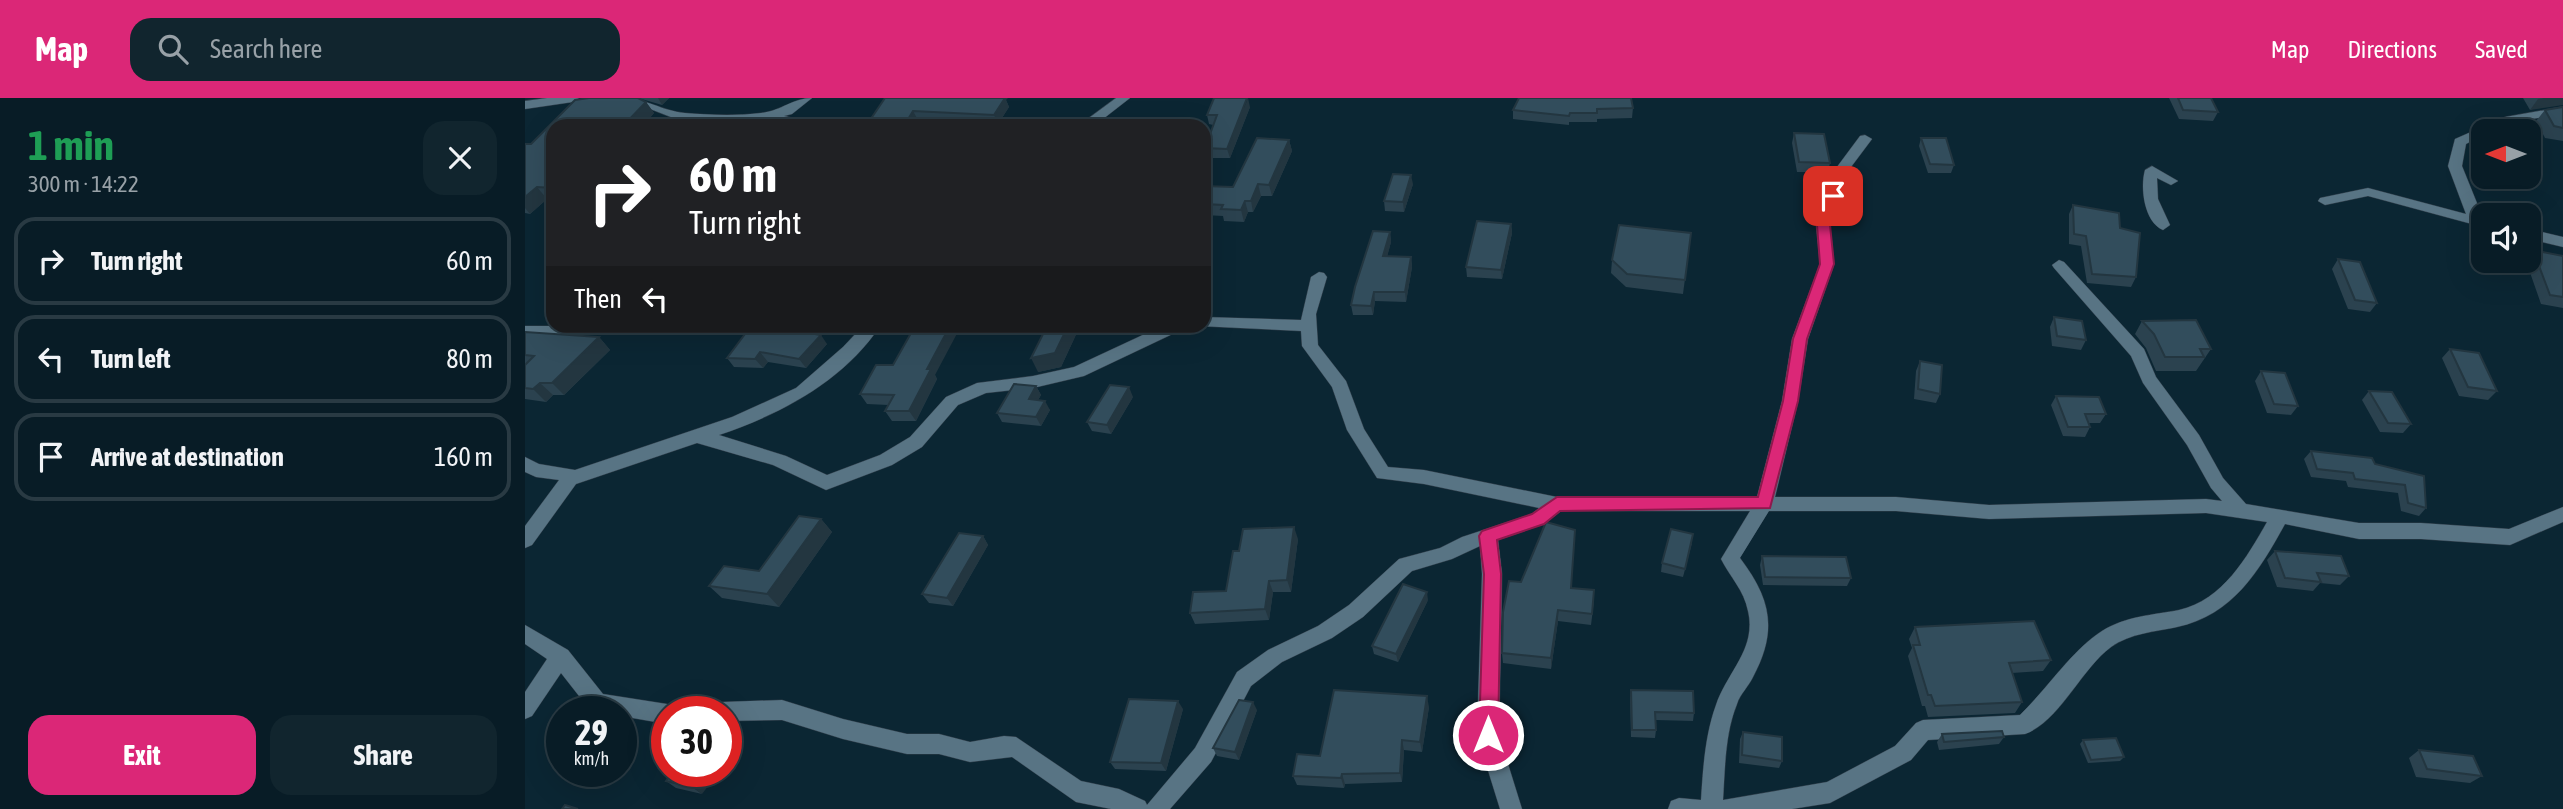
<!DOCTYPE html>
<html lang="en">
<head>
<meta charset="utf-8">
<style>
	body { margin:0; font-family:"Asap Condensed",sans-serif; background:#11252e; color:#f1f3f6; height:100vh; display:flex; flex-direction:column; font-size:26px; white-space:nowrap }
	* { box-sizing:border-box; margin:0 }
	p { font-size:23px; color:#98a1a7 }
	.icon { flex:none; width:38px; height:38px; fill:none; stroke:currentColor; stroke-width:2; stroke-linecap:round; stroke-linejoin:round }
	.map { position:relative; flex:1; overflow:hidden }
	.details { display:flex; flex-direction:column; background:#081c26; width:525px }
	.details>* { flex:none }
	.banner { position:absolute; left:21px; top:21px; width:665px; height:214px; border-radius:21px; box-shadow:0 7px 28px #0002,0 0 0 2px #293a43; background:#202124; color:#fff; overflow:hidden }
	.needle { width:46px; rotate:270deg }
	.controls { position:absolute; left:1946px; top:21px; display:grid; gap:14px }
	.controls a { display:grid; place-items:center; width:70px; height:70px; border-radius:14px; background:#081c26; box-shadow:0 7px 28px #0002,0 0 0 2px #293a43; font-size:35px }
	.speed { position:absolute; left:21px; top:598px; display:flex; gap:14px; font-size:35px; font-weight:700; text-align:center }
	.speed>* { display:grid; place-content:center; width:91px; height:91px; border-radius:50%; background:#081c26; box-shadow:0 7px 28px #0002,0 0 0 2px #293a43; line-height:1 }
	.speed small { font-size:18px; font-weight:400 }
	.speed .limit { border:10px solid #d22; background:#fff; color:#111 }
	.pin { position:absolute; display:grid; place-items:center; width:60px; height:60px; color:#fff; margin:-30px; border-radius:14px; box-shadow:0 4px 10px #0006 }
	.me { position:absolute; width:77px; margin:-38px; rotate:0deg; stroke-linejoin:round; filter:drop-shadow(0 0 5px #0008) }
	.turn { display:flex; align-items:center; gap:24px; height:147px; padding:0 28px; font-size:32px }
	.turn .icon { width:91px; height:91px; stroke-width:2.5 }
	.turn b { display:block; font-size:49px; line-height:60px }
	.then { display:flex; align-items:center; height:66px; padding:0 28px; background:#0003; gap:14px; font-size:26px }
	.round { display:grid; place-items:center; flex:none; width:74px; height:74px; border-radius:21px; background:#11252e }
	.summary { display:flex; align-items:center; justify-content:space-between; height:119px; padding:0 28px }
	h1 { font-size:42px; font-weight:700; line-height:52px; color:#1e9e55 }
	.button { display:flex; gap:14px; margin-top:auto; padding:14px 28px }
	.button a { flex:1; height:80px; border-radius:21px; background:#db2777; color:#fff; font-size:28px; font-weight:700; line-height:80px; text-align:center }
	.button a+a { background:#11252e; color:#f1f3f6 }
	ul { padding:0; list-style:none }
	li { display:flex; align-items:center; gap:21px; height:88px; margin:0 14px 10px; padding:0 14px; border:4px solid #293a43; border-radius:21px }
	li div { flex:1 }
	li b { display:block; font-size:26px }
	li em { font-style:normal }
	header { display:flex; align-items:center; gap:42px; box-sizing:border-box; height:98px; padding:0 35px; background:#db2777; color:#fff }
	header strong { font-size:33px }
	nav { display:flex; gap:38px; margin-inline-start:auto; font-size:24px }
	.search { width:490px; height:63px; background:#11252e; display:flex; align-items:center; gap:18px; box-sizing:border-box; padding:0 24px; border-radius:21px; color:#98a1a7; font-size:26px }
	main { display:flex; flex:1; min-height:0 }
	.map>svg:first-child { display:block }
	.lines { fill:none; stroke-linecap:round; stroke-linejoin:round }
	.street-casing { stroke:#303e4a; stroke-width:1 }
	.street { fill:#587484; fill-rule:evenodd }
	.wall { fill:#2b424f }
	.shaded-wall { fill:#233640 }
	.building { fill:#324d5c; stroke:#233640; stroke-width:2 }
	.route { fill:#db2777; stroke:#8e194d; stroke-width:2 }
</style>
</head>
<body>
<header>
<strong>Map</strong>
<div class="search"><svg class="icon" aria-label="search" viewBox="0 0 24 24"><circle cx="10" cy="10" r="6"/><path d="M15 15l6 6"/></svg>Search here</div>
<nav><a>Map</a><a>Directions</a><a>Saved</a></nav>
</header>
<main>
<section class="details">
<div class="summary"><div><h1>1 min</h1><p>300 m · 14:22</p></div><a class="round"><svg class="icon" aria-label="close" viewBox="0 0 24 24"><path d="M6 6l12 12M18 6L6 18"/></svg></a></div>
<ul>
<li><svg class="icon" aria-label="right" viewBox="0 0 24 24"><path d="M7 20v-9h11M14 6l5 5-5 5"/></svg><div><b>Turn right</b></div><em>60 m</em></li>
<li><svg class="icon" aria-label="left" viewBox="0 0 24 24"><path d="M17 20v-9H6M10 6l-5 5 5 5"/></svg><div><b>Turn left</b></div><em>80 m</em></li>
<li><svg class="icon" aria-label="arrive" viewBox="0 0 24 24"><path d="M6 21V4h12l-3 4 3 4H6"/></svg><div><b>Arrive at destination</b></div><em>160 m</em></li>
</ul>
<div class="button"><a>Exit</a><a>Share</a></div>
</section>
<div class="map">
<svg width="2038" height="711" viewBox="0 0 2038 711">
	<rect width="100%" height="100%" fill="#0b2633"/>
	<g class="lines">
		<defs>
			<g id="street">
				<path d="M22,0H54L48,4L0,11V3Z"/>
				<path d="M97,0C121,0 137,13 160,15C183,17 213,18 236,15C256,13 268,0 287,0L267,16L259,18L292,25L294,28H270L243,21L156,23Z"/>
				<path d="M591,0H605L569,28H553Z"/>
				<path d="M2038,9V17L1997,22L1958,33V37L1941,46L1937,68L1958,120V129L1843,98L1800,107L1793,103L1795,100L1843,90L1941,116L1923,68L1930,41L1980,19Z"/>
				<path d="M1340,37L1347,41L1323,73L1305,127L1309,166L1283,241L1273,303L1250,399H1371L1464,407L1681,401L1697,403L1686,390L1662,347L1618,285L1606,258L1529,170L1527,167L1534,162L1539,164L1619,251L1631,279L1674,337L1698,380L1721,406L1834,425H1896L1984,431L2038,409V424L1985,447L1896,441H1834L1760,426C1734,473 1708,517 1652,529C1629,534 1606,535 1586,549C1556,571 1535,623 1500,636L1403,642L1386,662L1305,705L1267,711H1143L1146,703L1154,700L1176,702C1178,671 1180,637 1191,607C1202,574 1232,551 1223,513C1219,492 1205,479 1196,461L1225,413H1036L1019,426L973,442L977,476L974,637L997,711H975L952,637L957,476L955,448L927,461L887,473L838,519L807,540L757,564L726,588L686,664L645,711H586L551,704L487,659L445,664L414,656H382L318,641L257,622L201,623V614H187L190,607L197,604L257,602L318,621L382,636H414L445,644L479,638L491,639L556,683L594,691L620,703L622,707L670,650L712,574L743,552L793,528L824,507L874,461L915,450L937,439L1007,416L1014,410L899,386L852,380L822,332L807,289L777,248L776,233L673,228H679V219L776,222L786,179L794,174L799,175L802,179L791,216L793,247L821,283L839,331L863,369L899,372L1032,399H1232L1257,303L1267,241L1295,166L1291,127L1309,73L1335,38ZM1244,413H1371L1464,421L1681,415L1742,424C1722,459 1698,502 1654,512C1628,517 1601,518 1577,533C1547,552 1522,591 1495,617L1398,622L1391,625L1370,648L1302,684L1198,702C1200,671 1200,635 1212,606C1215,596 1224,588 1228,579C1253,532 1246,501 1215,460Z"/>
				<path d="M1627,68L1653,83L1646,87L1632,80L1633,101L1645,127L1638,132C1619,124 1615,89 1620,72Z"/>
				<path d="M2004,131L2038,139V149L2004,141Z"/>
				<path d="M0,228H65L63,232L39,239L0,240Z"/>
				<path d="M338,228H355C319,283 254,317 194,337L261,358L302,377L355,357L385,339L421,299L452,285L508,278L549,269L637,228H658L656,232L559,278L508,290L461,295L433,307L397,349L367,367L301,392L248,367L172,345L51,386L7,447L0,450V428L34,382L11,379L0,374V359L14,366L50,372L207,319L271,290L318,249Z"/>
				<path d="M0,527L43,552L78,596L142,606L149,609L152,614H142V626L96,618V614L65,612L36,575L7,618L0,621V594L22,561L0,546Z"/>
			</g>
		</defs>
		<use href="#street" class="street-casing"/>
		<use href="#street" class="street"/>
	</g>
	<g class="wall">
		<path d="M64,0H113L121,4L129,15L118,28H28V101H22L5,116L0,115V46H6L50,2Z"/>
		<path d="M113,0H144L137,7Z"/>
		<path d="M360,0L481,2L484,9L473,26L393,22L389,28H341Z"/>
		<path d="M1644,0H1686L1693,14L1688,23L1654,21Z"/>
		<path d="M1998,0H2038L2005,12Z"/>
		<path d="M725,9L705,60H682L680,50L688,27L684,26L682,17Z"/>
		<path d="M2038,9V43L2020,40L2011,23L2020,12Z"/>
		<path d="M1108,10L1107,20L1072,21V24H1044V27L988,21V12Z"/>
		<path d="M1269,35L1305,65L1303,74H1272L1267,45Z"/>
		<path d="M1396,40L1429,67L1426,75H1403L1394,48Z"/>
		<path d="M764,42L767,53L747,98H736L728,114H723L719,124L699,123L698,118L679,117V88L708,89Z"/>
		<path d="M888,86L879,114L860,113L859,103Z"/>
		<path d="M1548,107L1611,179L1606,189L1562,185L1556,148L1544,146V116Z"/>
		<path d="M986,126L987,135L977,181L942,179L941,169Z"/>
		<path d="M865,134L866,144L862,158L886,159L887,169L881,204L850,203L848,217H828L826,207Z"/>
		<path d="M1166,135L1158,196L1101,189L1086,175L1087,162Z"/>
		<path d="M2008,152L2038,158V210L2016,206L2001,163H2004V157Z"/>
		<path d="M1813,161L1852,205L1845,214L1823,211L1807,171Z"/>
		<path d="M1529,219L1561,242L1556,252L1527,248L1525,229Z"/>
		<path d="M1617,223L1686,251L1671,273H1631L1621,250L1610,236Z"/>
		<path d="M226,228H269L266,232L302,246L281,270L243,264L238,270L209,269L202,260Z"/>
		<path d="M515,228H555L536,269L513,274L520,233H517Z"/>
		<path d="M0,234L74,239L85,252L39,297H28L21,304L0,301Z"/>
		<path d="M1925,251L1972,293L1963,302L1934,298L1917,260Z"/>
		<path d="M1395,263L1415,296L1411,305L1389,301L1391,273Z"/>
		<path d="M368,267L410,277L412,281L391,323H367L360,313L363,307L342,306L335,296Z"/>
		<path d="M1736,273L1773,308L1766,317L1742,315L1730,283Z"/>
		<path d="M511,288L516,297L513,302L525,312L516,328L477,324L472,315Z"/>
		<path d="M1844,293L1886,326L1878,335L1855,334L1837,302Z"/>
		<path d="M1531,298L1581,316L1575,325H1564L1565,329L1560,339L1538,338L1526,307Z"/>
		<path d="M608,299L586,336L567,333L562,324Z"/>
		<path d="M1786,353L1850,366L1899,378L1901,410L1894,418L1876,413L1873,395L1823,389L1821,383L1786,379L1779,361Z"/>
		<path d="M296,421L307,434L254,509L197,500L184,488L234,473Z"/>
		<path d="M458,438L463,447L428,508L404,505L397,496Z"/>
		<path d="M773,441L766,494H748L744,522L670,526L665,515L701,493Z"/>
		<path d="M1167,445L1158,479L1136,474L1137,465Z"/>
		<path d="M1750,453L1824,478L1815,487L1795,485L1788,493L1752,489L1742,462Z"/>
		<path d="M1237,458L1326,480L1322,488L1238,487L1235,467Z"/>
		<path d="M1046,490L1069,503L1066,527L1033,523L1026,571L978,565L977,555Z"/>
		<path d="M903,502L873,564L849,556L847,548Z"/>
		<path d="M1390,529L1526,562L1518,573L1487,575L1497,604L1490,615L1403,619L1400,608H1397L1383,558L1387,550L1384,541Z"/>
		<path d="M1106,592L1169,615L1168,623L1131,622V632L1130,640L1106,639L1105,600Z"/>
		<path d="M904,609L897,654L879,652L877,684L820,686L819,690L772,687L768,678L795,658Z"/>
		<path d="M658,611L641,673L590,671L585,664Z"/>
		<path d="M732,612L714,662L692,658L688,650Z"/>
		<path d="M1218,634L1257,663L1254,670L1214,665L1215,641Z"/>
		<path d="M1417,636L1479,639L1474,646L1414,652L1412,644Z"/>
		<path d="M1558,642L1599,659L1595,663L1563,665L1555,646Z"/>
		<path d="M1894,652L1957,678L1945,685L1891,679L1884,660Z"/>
		<path d="M147,674L177,696L151,690L141,683Z"/>
	</g>
	<g class="shaded-wall">
		<path d="M133,0H144L137,7Z"/>
		<path d="M472,0H483L481,2L484,9L473,26L469,17Z"/>
		<path d="M723,0L725,9L705,60L702,51Z"/>
		<path d="M2019,0H2038V7L2005,12L2013,1Z"/>
		<path d="M121,4L129,15L118,28H98Z"/>
		<path d="M388,13L393,22L389,28H379Z"/>
		<path d="M764,42L767,53L747,98L744,87Z"/>
		<path d="M886,77L888,86L879,114L878,104Z"/>
		<path d="M733,86L736,98L728,114L726,103Z"/>
		<path d="M12,89L22,101L5,116L0,110V99Z"/>
		<path d="M720,103L723,114L719,124L716,112Z"/>
		<path d="M986,126L987,135L977,181L976,172Z"/>
		<path d="M865,134L866,144L860,167L858,158Z"/>
		<path d="M886,159L887,169L881,204L880,194Z"/>
		<path d="M849,194L850,203L848,217L846,208Z"/>
		<path d="M255,228H269L260,240L253,230Z"/>
		<path d="M425,228H436L410,277L412,281L391,323L384,313L402,271Z"/>
		<path d="M543,228H555L536,269L513,274L506,260Z"/>
		<path d="M296,237L302,246L281,270L274,261Z"/>
		<path d="M74,239L85,252L39,297L27,285Z"/>
		<path d="M235,254L243,264L238,270L230,261Z"/>
		<path d="M15,285L28,297L21,304L8,291Z"/>
		<path d="M511,288L516,297L508,311L504,301Z"/>
		<path d="M604,289L608,299L586,336L582,327Z"/>
		<path d="M520,303L525,312L516,328L511,319Z"/>
		<path d="M296,421L307,434L254,509L242,496Z"/>
		<path d="M769,429L773,441L766,494L762,482Z"/>
		<path d="M458,438L463,447L428,508L422,500Z"/>
		<path d="M744,483L748,494L744,522L740,511Z"/>
		<path d="M902,494L903,502L873,564L871,556Z"/>
		<path d="M1033,512V523L1026,571V560Z"/>
		<path d="M902,598L904,609L897,654L895,644Z"/>
		<path d="M653,603L658,611L641,673L636,665Z"/>
		<path d="M728,604L732,612L714,662L710,654Z"/>
		<path d="M877,642L879,652L877,684L875,675Z"/>
		<path d="M201,645L210,652L201,663Z"/>
		<path d="M178,674H194L177,696L167,689Z"/>
		<path d="M817,676L820,686L819,690L816,680Z"/>
	</g>
	<g class="building">
		<path d="M64,0H113L121,4L98,28H28V90L12,89L0,99V46H6L50,2Z"/>
		<path d="M360,0H480L469,17L388,13L379,28H341Z"/>
		<path d="M689,0H722L702,51L680,50L692,17H682Z"/>
		<path d="M994,0H1106L1108,10L1072,11V15H1045L1044,18L988,12Z"/>
		<path d="M1653,0H1686L1693,14L1658,12Z"/>
		<path d="M2038,9V30L2029,28L2020,12Z"/>
		<path d="M1269,35L1299,36L1305,65L1274,64Z"/>
		<path d="M732,40L764,42L744,87L733,86L726,103H720L716,112L696,111L698,107L679,106V88L708,89Z"/>
		<path d="M1396,40H1421L1429,67L1405,66Z"/>
		<path d="M868,76L886,77L878,104L859,103Z"/>
		<path d="M1548,107L1594,115L1595,130L1615,135L1611,179L1567,176L1561,138L1549,136Z"/>
		<path d="M952,123L986,126L976,172L941,169Z"/>
		<path d="M1094,127L1166,135L1160,182L1102,176L1087,162Z"/>
		<path d="M848,133L865,134L858,158L886,159L880,194H849L846,208L826,207L830,189Z"/>
		<path d="M2008,152L2038,158V199L2025,197Z"/>
		<path d="M1813,161L1835,164L1852,205L1830,202Z"/>
		<path d="M1529,219L1557,223L1561,242L1532,238Z"/>
		<path d="M1671,222L1686,251H1675L1679,259H1640L1629,236L1617,223Z"/>
		<path d="M226,228H255L253,230L296,237L274,261L235,254L230,261L202,260Z"/>
		<path d="M390,228H425L402,271H406L384,313H360L369,297L335,296L351,267H368Z"/>
		<path d="M522,228H543L530,255L506,260Z"/>
		<path d="M0,234L74,239L27,285H15L8,291L0,290V267L9,258L0,257Z"/>
		<path d="M1925,251L1954,255L1972,293L1943,289Z"/>
		<path d="M1395,263L1417,267L1415,296L1393,291Z"/>
		<path d="M1736,273L1760,275L1773,308L1749,306Z"/>
		<path d="M489,286L511,288L504,301L520,303L511,319L472,315Z"/>
		<path d="M585,287L604,289L582,327L562,324Z"/>
		<path d="M1844,293L1867,294L1886,326L1863,325Z"/>
		<path d="M1531,298L1574,299L1581,316H1560L1565,329H1543Z"/>
		<path d="M1786,353L1847,360L1850,366L1899,378L1901,410L1883,405L1880,387L1830,381L1828,375L1792,371Z"/>
		<path d="M274,418L296,421L242,496L184,488L199,468L234,473Z"/>
		<path d="M1021,424L1050,432L1046,490L1069,492L1067,516L1033,512L1026,560L977,555L978,514L984,483L996,484Z"/>
		<path d="M769,429L762,482L744,483L740,511L665,515L668,494L701,493L708,453H714L718,431Z"/>
		<path d="M1146,431L1168,436L1160,471L1137,465Z"/>
		<path d="M434,435L458,438L422,500L397,496Z"/>
		<path d="M1750,453L1816,458L1824,478L1792,475L1796,484L1760,480Z"/>
		<path d="M1237,458L1321,459L1326,480L1240,479Z"/>
		<path d="M878,486L902,494L871,556L847,548Z"/>
		<path d="M1509,523L1526,562L1484,565L1497,604L1410,608L1406,597H1403L1388,547H1395L1390,529Z"/>
		<path d="M809,592L902,598L895,644L877,642L875,675L817,676L816,680L768,678L772,656L795,658Z"/>
		<path d="M1106,592L1168,593L1169,615L1130,614L1131,632H1107Z"/>
		<path d="M604,601L653,603L636,665L585,664Z"/>
		<path d="M714,602L728,604L710,654L688,650Z"/>
		<path d="M1477,633L1479,639L1419,644L1417,636Z"/>
		<path d="M1218,634L1257,639V663L1217,657Z"/>
		<path d="M1591,640L1599,659L1566,662L1558,642Z"/>
		<path d="M1894,652L1948,658L1957,678L1902,671Z"/>
		<path d="M147,674H178L167,689L141,683Z"/>
		<path d="M40,707L53,711H37Z"/>
	</g>
	<path class="route" d="M1308,94L1315,98L1305,127L1309,166L1282,241L1273,303L1245,410L1035,413L1019,426L972,442L976,476L973,637L970,643L963,646L956,643L954,637L959,476L954,438L957,433L1007,416L1032,399H1233L1258,303L1268,241L1295,166L1292,127L1302,98Z"/>
</svg>
<div class="controls">
<a><svg class="needle" viewBox="-14 -14 28 28"><path d="M0-13l5 13h-10z" fill="#e53935"/><path d="M0 13l5-13h-10z" fill="#98a1a7"/></svg></a>
<a><svg class="icon" aria-label="sound" viewBox="0 0 24 24"><path d="M4 9h4l5-4v14l-5-4H4zM17 9q2 3 0 6"/></svg></a>
</div>
<div class="speed"><div>29<small>km/h</small></div><div class="limit">30</div></div>
<div class="pin" style="left:1308px;top:98px;background:#d93025"><svg class="icon" aria-label="arrive" viewBox="0 0 24 24"><path d="M6 21V4h12l-3 4 3 4H6"/></svg></div>
<svg class="me" style="left:963px;top:637px" viewBox="-20 -20 40 40"><circle r="17" fill="#db2777" stroke="#fff" stroke-width="3"/><path d="M0-11L8 9 0 5-8 9z" fill="#fff"/></svg>
<div class="banner">
<div class="turn"><svg class="icon" aria-label="right" viewBox="0 0 24 24"><path d="M7 20v-9h11M14 6l5 5-5 5"/></svg><div><b>60 m</b>Turn right</div></div>
<div class="then">Then<svg class="icon" aria-label="left" viewBox="0 0 24 24"><path d="M17 20v-9H6M10 6l-5 5 5 5"/></svg></div>
</div>
</div>
</main>
</body>
</html>
